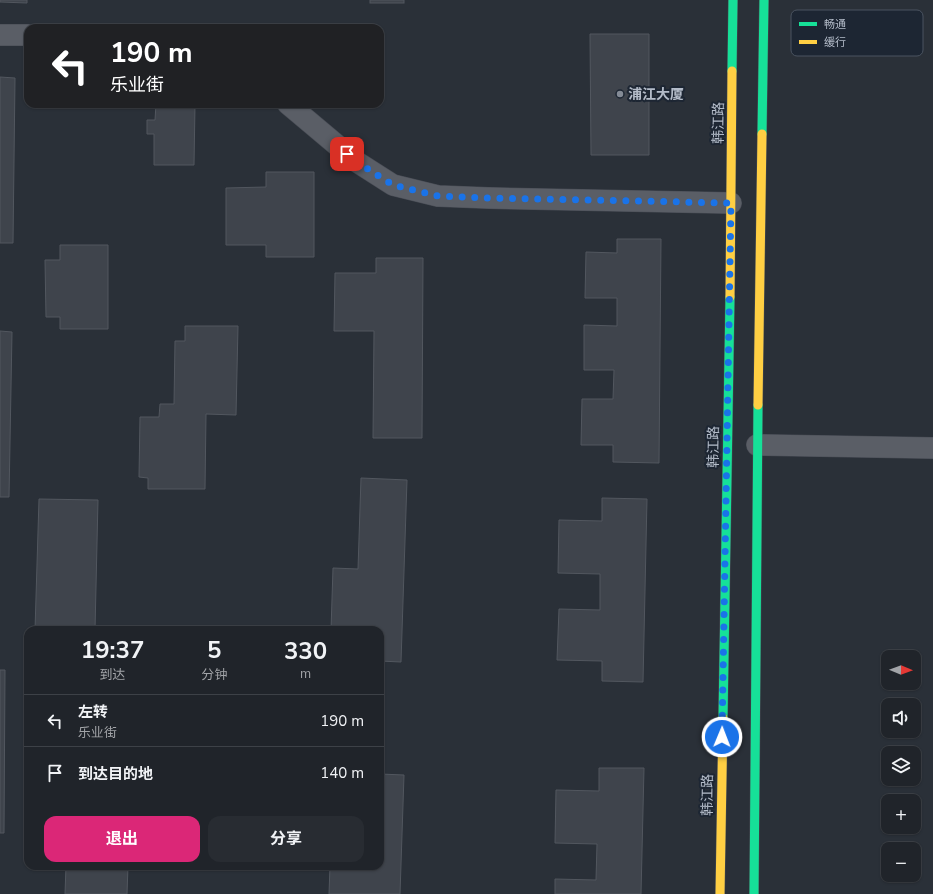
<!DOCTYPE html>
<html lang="zh">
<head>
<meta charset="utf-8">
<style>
	body { margin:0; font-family:"Nunito Sans","Noto Sans SC",sans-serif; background:#282c32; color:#f1f3f6; height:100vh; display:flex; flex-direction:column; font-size:15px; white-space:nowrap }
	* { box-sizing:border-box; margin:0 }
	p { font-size:13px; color:#a2a4a8 }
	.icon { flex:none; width:22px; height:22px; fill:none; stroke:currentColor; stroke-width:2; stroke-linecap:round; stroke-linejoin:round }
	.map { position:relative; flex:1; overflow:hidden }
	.sheet { position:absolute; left:24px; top:626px; width:360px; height:244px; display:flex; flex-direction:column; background:#20242a; border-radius:12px; box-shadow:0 1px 3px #0004,0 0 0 1px #3d4147 }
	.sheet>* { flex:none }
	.hud { position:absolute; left:24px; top:24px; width:360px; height:84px; border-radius:12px; box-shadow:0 1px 3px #0004,0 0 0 1px #3d4147; background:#202124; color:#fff; overflow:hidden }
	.needle { width:26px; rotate:91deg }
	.tools { position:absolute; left:881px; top:650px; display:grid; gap:8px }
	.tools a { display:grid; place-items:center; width:40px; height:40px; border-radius:8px; background:#20242a; box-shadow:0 1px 3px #0004,0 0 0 1px #3d4147; font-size:20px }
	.pin { position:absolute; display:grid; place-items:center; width:34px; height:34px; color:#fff; margin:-17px; border-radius:8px; box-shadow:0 2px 6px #0006 }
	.me { position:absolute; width:44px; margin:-22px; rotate:1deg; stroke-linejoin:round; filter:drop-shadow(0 0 3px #0008) }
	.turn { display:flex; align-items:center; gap:14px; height:84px; padding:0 20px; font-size:18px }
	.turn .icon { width:52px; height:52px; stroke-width:2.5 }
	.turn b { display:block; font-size:28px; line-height:34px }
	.eta { display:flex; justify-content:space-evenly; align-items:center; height:68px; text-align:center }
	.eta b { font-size:24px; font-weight:700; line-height:28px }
	.primary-button { display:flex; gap:8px; margin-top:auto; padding:8px 20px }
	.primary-button a { flex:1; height:46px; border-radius:12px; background:#db2777; color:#fff; font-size:16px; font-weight:700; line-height:46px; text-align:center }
	.primary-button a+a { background:#282c32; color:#f1f3f6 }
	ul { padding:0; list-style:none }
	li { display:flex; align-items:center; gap:12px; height:52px; padding:0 20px; border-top:1px solid #3d4147 }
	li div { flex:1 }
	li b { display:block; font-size:15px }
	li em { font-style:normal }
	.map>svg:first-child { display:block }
	.building { fill:#3f444c; stroke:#52575f }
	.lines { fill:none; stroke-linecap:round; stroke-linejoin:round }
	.street-casing { stroke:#484c55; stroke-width:22 }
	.fast-casing { stroke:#484c55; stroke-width:10 }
	.slow-casing { stroke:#484c55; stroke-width:10 }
	.street { stroke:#5a5e66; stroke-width:21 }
	.fast { stroke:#16e098; stroke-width:9 }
	.slow { stroke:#ffcf43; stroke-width:9 }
	.route { stroke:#1a73e8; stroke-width:7; stroke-dasharray:0 12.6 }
	.poi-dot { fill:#848b96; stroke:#1d2633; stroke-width:1.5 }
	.labels { text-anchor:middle; stroke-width:4; stroke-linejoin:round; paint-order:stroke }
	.poi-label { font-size:14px; font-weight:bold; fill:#b4bcc9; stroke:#1d2633; text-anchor:start }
	.street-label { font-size:14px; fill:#b4bcc9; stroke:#1d2633 }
	.key { fill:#1d2633; stroke:#4a5360; stroke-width:1 }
	.key-label { font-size:11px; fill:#b4bcc9 }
</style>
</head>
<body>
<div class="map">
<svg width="933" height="894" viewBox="0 0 933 894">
	<rect width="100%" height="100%" fill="#2a3038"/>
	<g class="building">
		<path d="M0,0H27V3L0,2Z"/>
		<rect x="370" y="0" width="34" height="3"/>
		<path d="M590,34H649V155H591Z"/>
		<path d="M0,77L15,78L13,243H0Z"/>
		<path d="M156,104H195L194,165H154V134H147V120H155Z"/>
		<path d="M266,172H314V257H266V245H226V188L266,187Z"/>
		<path d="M617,239H661L659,463L613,462V445H581L582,399H613L614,370H584V325L617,326V298H585L586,252L617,253Z"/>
		<path d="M60,245H108V329H60V317H46L45,260H60Z"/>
		<path d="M376,258H423L422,438H373L374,331H334L335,273H376Z"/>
		<path d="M185,326H238L236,415L206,414L205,489H148V478L139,477L140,417H159L160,404H174L175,341H185Z"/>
		<path d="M0,331L12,332L9,497H0Z"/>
		<path d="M361,478L407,480L401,662L380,661V630H331L333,568L358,569Z"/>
		<path d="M602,498L647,499L643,682L602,681V661L557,660L559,609L600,610V574L558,573L559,520L602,521Z"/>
		<path d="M39,499L98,500L95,630H35Z"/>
		<path d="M0,670H5L4,833H0Z"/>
		<path d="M599,768H644L641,894H555V879L596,880L597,844L555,843L556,790L599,791Z"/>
		<path d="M380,774L404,775L400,894H329L330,866H380Z"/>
		<path d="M66,866H128L127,894H65Z"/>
	</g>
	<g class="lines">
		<defs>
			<g id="street">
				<path d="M0,35H28"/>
				<path d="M288,104L357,162L393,185L438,196L489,198L731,203"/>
				<path d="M757,445L933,448"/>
			</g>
			<g id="fast">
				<path d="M732,71L733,0"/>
				<path d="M762,134L764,0"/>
				<path d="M723,718L730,297"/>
				<path d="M754,894L758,405"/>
			</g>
			<g id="slow">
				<path d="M730,297L732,71"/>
				<path d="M758,405L762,134"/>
				<path d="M720,894L723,718"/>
			</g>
		</defs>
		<use href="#street" class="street-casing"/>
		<use href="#fast" class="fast-casing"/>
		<use href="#slow" class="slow-casing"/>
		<use href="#street" class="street"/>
		<use href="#fast" class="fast"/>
		<use href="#slow" class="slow"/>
	</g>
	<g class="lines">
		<path class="route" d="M347,154L357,162L393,185L438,196L489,198L731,203L722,737"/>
	</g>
	<circle class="poi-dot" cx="620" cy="94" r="4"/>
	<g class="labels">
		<g class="poi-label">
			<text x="628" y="99">浦江大厦</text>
		</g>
		<g class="street-label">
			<text transform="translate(718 123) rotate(-89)" y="5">韩江路</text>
			<text transform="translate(713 447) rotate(-89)" y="5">韩江路</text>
			<text transform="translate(707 795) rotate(-89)" y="5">韩江路</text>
		</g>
	</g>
	<rect x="791" y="10" width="132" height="46" rx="6" class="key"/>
	<rect x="799" y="22" width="18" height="4" fill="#16e098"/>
	<rect x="799" y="40" width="18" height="4" fill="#ffcf43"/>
	<g class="key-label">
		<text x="824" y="28">畅通</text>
		<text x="824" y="46">缓行</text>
	</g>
</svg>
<div class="tools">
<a><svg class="needle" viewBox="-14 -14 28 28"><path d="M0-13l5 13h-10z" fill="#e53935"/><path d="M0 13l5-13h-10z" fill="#a2a4a8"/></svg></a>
<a><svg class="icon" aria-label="sound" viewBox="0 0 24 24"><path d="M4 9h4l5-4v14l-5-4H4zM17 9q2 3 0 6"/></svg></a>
<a><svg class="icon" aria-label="layers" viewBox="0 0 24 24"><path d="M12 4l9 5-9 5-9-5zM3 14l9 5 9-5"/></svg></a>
<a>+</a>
<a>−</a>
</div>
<div class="pin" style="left:347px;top:154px;background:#d93025"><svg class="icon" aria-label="arrive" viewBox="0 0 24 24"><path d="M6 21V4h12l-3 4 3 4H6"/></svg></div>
<svg class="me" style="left:722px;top:737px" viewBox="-20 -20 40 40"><circle r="17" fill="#1a73e8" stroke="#fff" stroke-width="3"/><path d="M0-11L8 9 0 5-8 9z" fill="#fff"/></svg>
<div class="hud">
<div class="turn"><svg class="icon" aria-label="left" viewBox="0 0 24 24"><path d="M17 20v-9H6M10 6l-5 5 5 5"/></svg><div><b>190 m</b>乐业街</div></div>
</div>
<section class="sheet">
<div class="eta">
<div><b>19:37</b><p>到达</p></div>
<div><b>5</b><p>分钟</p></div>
<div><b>330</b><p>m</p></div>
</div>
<ul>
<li><svg class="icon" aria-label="left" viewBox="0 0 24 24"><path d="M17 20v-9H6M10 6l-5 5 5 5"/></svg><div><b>左转</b><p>乐业街</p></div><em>190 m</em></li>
<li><svg class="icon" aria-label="arrive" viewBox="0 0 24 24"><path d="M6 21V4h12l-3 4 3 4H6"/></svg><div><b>到达目的地</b></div><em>140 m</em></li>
</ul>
<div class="primary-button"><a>退出</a><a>分享</a></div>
</section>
</div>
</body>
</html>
